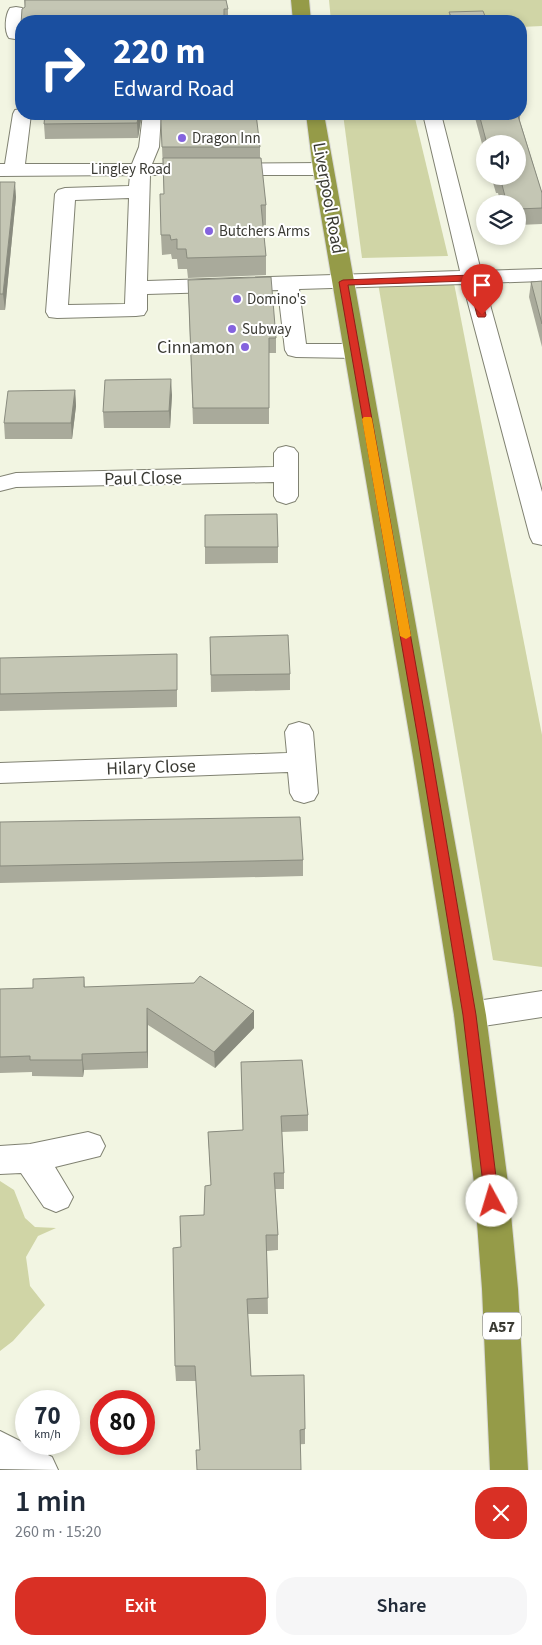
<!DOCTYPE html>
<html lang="en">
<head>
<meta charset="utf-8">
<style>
	body { margin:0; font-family:"Source Sans 3",sans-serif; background:#f6f6f7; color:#1f2937; height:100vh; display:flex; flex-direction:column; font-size:19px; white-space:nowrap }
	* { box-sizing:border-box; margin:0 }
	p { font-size:16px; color:#747a83 }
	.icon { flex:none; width:28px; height:28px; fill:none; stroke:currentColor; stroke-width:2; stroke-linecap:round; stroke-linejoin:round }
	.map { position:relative; height:1470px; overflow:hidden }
	.sheet { display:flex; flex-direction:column; background:#fff; flex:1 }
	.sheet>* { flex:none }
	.hud { position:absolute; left:15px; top:15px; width:512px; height:105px; border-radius:20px; box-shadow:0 2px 8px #0003; background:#1a4fa0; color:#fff; overflow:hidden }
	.buttons { position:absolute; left:476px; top:135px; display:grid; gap:10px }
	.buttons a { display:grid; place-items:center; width:50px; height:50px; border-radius:50%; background:#fff; box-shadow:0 2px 8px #0003; font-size:25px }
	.speed { position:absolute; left:15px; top:1390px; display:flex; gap:10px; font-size:25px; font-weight:700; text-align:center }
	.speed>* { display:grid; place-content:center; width:65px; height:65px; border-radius:50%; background:#fff; box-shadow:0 2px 8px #0003; line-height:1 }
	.speed small { font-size:12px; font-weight:400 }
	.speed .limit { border:8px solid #d22; background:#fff; color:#111 }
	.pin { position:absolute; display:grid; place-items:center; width:42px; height:42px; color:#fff; margin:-51px -21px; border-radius:50% 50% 50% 0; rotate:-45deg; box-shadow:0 0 5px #0007 }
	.pin .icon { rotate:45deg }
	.me { position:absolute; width:55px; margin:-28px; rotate:354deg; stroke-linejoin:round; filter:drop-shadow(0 0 4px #0008) }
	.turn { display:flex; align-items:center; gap:18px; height:105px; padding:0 15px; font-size:22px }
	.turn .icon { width:65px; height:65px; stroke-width:2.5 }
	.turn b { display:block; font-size:35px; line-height:42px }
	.round { display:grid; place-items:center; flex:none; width:52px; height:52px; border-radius:20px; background:#f6f6f7 }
	.overview { display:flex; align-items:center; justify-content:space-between; height:85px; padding:0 15px }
	h1 { font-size:30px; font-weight:600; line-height:38px }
	.button { display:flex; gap:10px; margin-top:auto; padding:10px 15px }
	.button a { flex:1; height:58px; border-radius:20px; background:#d93025; color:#fff; font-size:20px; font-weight:600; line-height:58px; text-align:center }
	.button a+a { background:#f6f6f7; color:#1f2937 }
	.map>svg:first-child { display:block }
	.green { fill:#d0d5a6 }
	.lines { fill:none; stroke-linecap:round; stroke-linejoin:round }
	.minor-casing { stroke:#808272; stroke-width:2 }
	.highway-casing { stroke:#d8d8d6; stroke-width:2 }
	.minor { fill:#fff; fill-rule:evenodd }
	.highway { fill:#959b48; fill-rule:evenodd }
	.wall { fill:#a9aa9b }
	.shaded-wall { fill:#898b7e }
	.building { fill:#c4c6b4; stroke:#898b7e }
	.route { fill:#d93025; stroke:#8d1f18 }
	.slow { fill:#f59e0b }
	.poi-dot { fill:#8463de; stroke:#fff; stroke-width:2 }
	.labels { text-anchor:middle; stroke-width:4; stroke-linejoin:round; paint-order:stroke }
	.far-poi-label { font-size:15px; fill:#3a3a33; stroke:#fff; text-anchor:start }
	.far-street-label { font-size:15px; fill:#3a3a33; stroke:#fff }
	.shield { fill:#fff; stroke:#757570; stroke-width:1 }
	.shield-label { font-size:16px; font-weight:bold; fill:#3a3a33 }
	.street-label { font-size:18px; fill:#3a3a33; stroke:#fff }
	.poi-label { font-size:18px; fill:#3a3a33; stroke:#fff; text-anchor:end }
</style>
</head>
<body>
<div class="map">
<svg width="542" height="1470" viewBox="0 0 542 1470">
	<rect width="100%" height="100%" fill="#f2f5e2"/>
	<g class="green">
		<path d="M329,0H542V26L521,27V21H331Z"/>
		<path d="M343,114H414L448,256L362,258Z"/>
		<path d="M377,277L453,278L542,735V967L493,960Z"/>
		<path d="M0,1181L14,1190L25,1218L35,1227L56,1228L38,1236L26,1257L30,1286L45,1305L13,1341L0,1351Z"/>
	</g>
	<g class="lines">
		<defs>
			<g id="minor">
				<path d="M16,7L22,8L25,12L24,21H21V38L15,39L9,38C4,31 5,15 10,8Z"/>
				<path d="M21,109V114H31L25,164H132L139,147L143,114H161L159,147L152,164L323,163L330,165L333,169L330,173L323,175H150L147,281L460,271L423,114H441L481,271L542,269V281L484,283L542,492V545L533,543L530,537L463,284L299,289L306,344H355L363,346L366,351L363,356L355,358L296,357L288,355L285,350L278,290L147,294V310L144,315L136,316L57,318L49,317L46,312L55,194L58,190L65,188L129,186L130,175L0,176V164H5L13,114L15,110ZM129,198L125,304L68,305L75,200Z"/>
				<path d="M286,446L294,448L298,453V496L295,501L286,504L277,501L274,496V482L16,487L0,491V477L16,473L274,467V453L278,448Z"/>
				<path d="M299,722L309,725L313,732L318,793L314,800L304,803L294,800L290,793L288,772L0,783V763L287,753L285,732L289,725Z"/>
				<path d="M542,991V1017L470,1028L459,1024L454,1015L459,1006L470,1002Z"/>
				<path d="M88,1132L100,1136L105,1146L100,1156L55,1167L73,1197L68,1207L56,1212L44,1207L21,1173L0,1174V1146L30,1144Z"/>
				<path d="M0,1431L52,1457L58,1470L0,1469Z"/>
			</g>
			<g id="highway">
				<path d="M291,0H309L311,21H293Z"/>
				<path d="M306,114H324L486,1015L508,1183L518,1289L528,1470H490L482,1289L474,1183L454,1015L413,757L313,169Z"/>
			</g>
		</defs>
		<use href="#minor" class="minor-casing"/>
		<use href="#highway" class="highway-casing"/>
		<use href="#minor" class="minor"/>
		<use href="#highway" class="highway"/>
	</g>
	<g class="wall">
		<path d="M24,0H226L228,9V21H21V85H19L18,71L22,9L25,7Z"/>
		<path d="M449,12L487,21H449Z"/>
		<path d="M142,114L138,138L45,139L44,124Z"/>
		<path d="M474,114H520V121L542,193V224L518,225V204H501L498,193H496L491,176H518V144H485V155Z"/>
		<path d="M161,123L260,147V158L266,205V225H263L266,256V275L188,278L187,269H178L177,259H172L171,254L162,255L161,235L164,194Z"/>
		<path d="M0,182L16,197L5,310H0Z"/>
		<path d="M188,280L276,338V353H269V424H193Z"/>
		<path d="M542,281V347L529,297L531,282Z"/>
		<path d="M75,390L76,406L72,439H5L4,423Z"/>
		<path d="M172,395L170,428H104L103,412Z"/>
		<path d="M205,547H278V563L205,564Z"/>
		<path d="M210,637L290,674V690L211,692Z"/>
		<path d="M0,658L177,671V707L0,711Z"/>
		<path d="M0,822L303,860V876L0,883Z"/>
		<path d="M84,977L85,987L254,1011V1028L215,1068L148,1025V1068L84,1070L83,1077L32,1076V1072L0,1073V989L33,988Z"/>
		<path d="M241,1062L308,1115V1131L282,1132L284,1173V1189H275L278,1235V1250L267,1251L268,1314H248L251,1376L305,1429V1444L200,1450L196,1381H176L175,1366L181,1247L204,1215L211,1185L208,1132L243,1130Z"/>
	</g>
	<g class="shaded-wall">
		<path d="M139,114H142L138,138L137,123Z"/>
		<path d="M15,182L16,197L5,310L3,294Z"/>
		<path d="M171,379L172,395L170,428L169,411Z"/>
		<path d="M75,390L76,406L72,439L71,423Z"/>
		<path d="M147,1008L148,1025V1068L147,1052Z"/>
		<path d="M254,1011V1028L215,1068L214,1052Z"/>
		<path d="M82,1054L84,1070L83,1077L82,1060Z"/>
	</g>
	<g class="building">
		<path d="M25,0H226L228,9H224V21H21V71H18L22,9L25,7Z"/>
		<path d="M483,11L487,21H453L449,12Z"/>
		<path d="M45,114H139L137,123L44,124Z"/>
		<path d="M161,114H256L260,147H162L161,123Z"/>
		<path d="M479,114H520V116H518L542,193V208L518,209V204H507L500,177L497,178V176H518V144H487Z"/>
		<path d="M163,158H261L266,205H261L266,256L187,258L186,249H177V239L171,240L170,235H161L160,194H164Z"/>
		<path d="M0,182H15L3,294H0Z"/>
		<path d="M271,277L276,338H269V408H193L188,280Z"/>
		<path d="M542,281V324L531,282Z"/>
		<path d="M171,379L169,411L103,412L105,380Z"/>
		<path d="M75,390L71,423H4L8,391Z"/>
		<path d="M277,514L278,547H205V515Z"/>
		<path d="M288,635L290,674L211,675L210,637Z"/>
		<path d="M177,654V690L0,694V658Z"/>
		<path d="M300,817L303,860L0,866V822Z"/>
		<path d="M200,976L254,1011L214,1052L147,1008V1052L82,1054V1060H30V1056L0,1057V989L33,988V979L84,977V987L194,983Z"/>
		<path d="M302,1060L308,1115L281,1116L284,1173H274L278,1235H266L268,1298L247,1299L251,1376L304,1375L305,1429L300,1430L301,1470H197L196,1450H200L195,1366H175L173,1248L181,1247L180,1216L204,1215L205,1186L211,1185L208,1132L243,1130L241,1062Z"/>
	</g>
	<path class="route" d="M472,275L476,278L486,315L485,317H478L477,315L468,281L348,285L429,739L476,1015L499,1201L497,1205L492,1207L487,1205L485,1201L463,1015L418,739L339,282L343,280Z"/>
	<path class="slow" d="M364,417H371L372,419L411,636L406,639L400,636L362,419Z"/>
	<g class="poi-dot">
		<circle cx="182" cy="138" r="5"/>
		<circle cx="209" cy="231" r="5"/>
		<circle cx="237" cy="299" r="5"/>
		<circle cx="232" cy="329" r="5"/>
		<circle cx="245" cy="347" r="5"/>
	</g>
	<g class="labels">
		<g class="far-poi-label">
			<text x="192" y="143">Dragon Inn</text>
			<text x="219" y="236">Butchers Arms</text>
			<text x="247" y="304">Domino's</text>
			<text x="242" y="334">Subway</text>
		</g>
		<g class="far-street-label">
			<text x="131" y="174">Lingley Road</text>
		</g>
		<rect class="shield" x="483" y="1312.5" width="38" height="27" rx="4"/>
		<g class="shield-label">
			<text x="502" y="1332">A57</text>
		</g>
		<g class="street-label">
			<text transform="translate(329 198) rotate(80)" y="6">Liverpool Road</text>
			<text transform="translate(143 478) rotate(-1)" y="6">Paul Close</text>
			<text transform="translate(151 767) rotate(-2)" y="6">Hilary Close</text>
		</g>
		<g class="poi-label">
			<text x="235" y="353">Cinnamon</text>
		</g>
	</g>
</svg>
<div class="buttons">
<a><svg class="icon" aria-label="sound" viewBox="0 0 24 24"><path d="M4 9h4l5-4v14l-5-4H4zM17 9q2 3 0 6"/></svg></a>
<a><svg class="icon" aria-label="layers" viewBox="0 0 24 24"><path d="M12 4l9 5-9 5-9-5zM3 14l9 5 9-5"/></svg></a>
</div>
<div class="speed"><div>70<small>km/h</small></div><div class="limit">80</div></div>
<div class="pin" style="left:482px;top:315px;background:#d93025"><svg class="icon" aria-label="arrive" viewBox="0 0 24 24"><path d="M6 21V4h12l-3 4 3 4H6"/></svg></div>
<svg class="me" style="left:492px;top:1201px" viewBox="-20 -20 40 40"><circle r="19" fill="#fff"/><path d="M0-13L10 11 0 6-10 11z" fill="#d93025"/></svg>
<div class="hud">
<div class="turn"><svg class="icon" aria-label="right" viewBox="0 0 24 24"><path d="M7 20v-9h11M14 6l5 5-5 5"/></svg><div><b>220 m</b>Edward Road</div></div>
</div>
</div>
<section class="sheet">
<div class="overview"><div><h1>1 min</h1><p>260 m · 15:20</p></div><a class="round" style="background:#d93025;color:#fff"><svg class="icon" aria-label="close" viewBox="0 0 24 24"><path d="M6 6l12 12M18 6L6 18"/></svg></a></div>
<div class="button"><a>Exit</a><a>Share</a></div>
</section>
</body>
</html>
